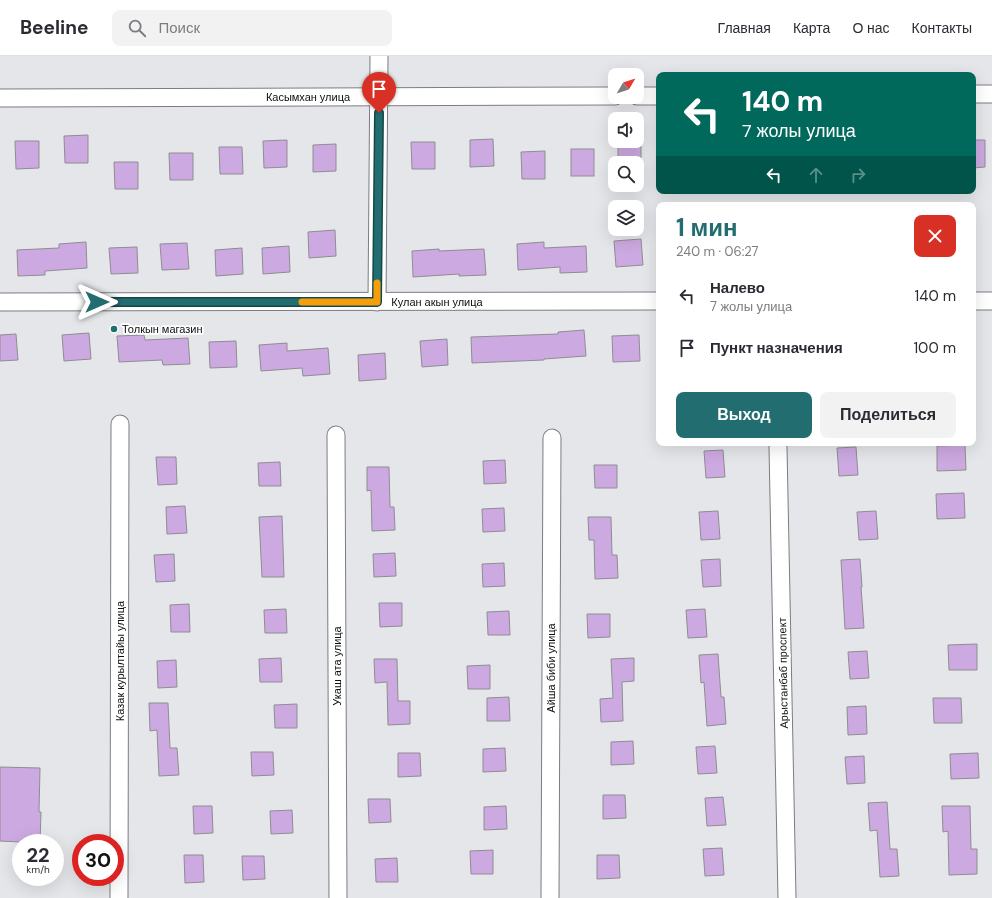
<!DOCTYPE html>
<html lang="ru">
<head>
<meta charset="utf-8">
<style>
	body { margin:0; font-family:"DM Sans",sans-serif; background:#f2f2f3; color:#2b2b33; height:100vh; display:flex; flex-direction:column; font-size:15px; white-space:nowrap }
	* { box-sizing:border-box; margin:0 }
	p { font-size:13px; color:#7c7c81 }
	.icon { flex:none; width:22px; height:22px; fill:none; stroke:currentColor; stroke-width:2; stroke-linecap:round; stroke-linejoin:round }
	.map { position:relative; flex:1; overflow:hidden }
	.panel { position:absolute; left:656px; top:146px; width:320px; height:244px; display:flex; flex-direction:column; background:#fff; border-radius:8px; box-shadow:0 4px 16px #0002 }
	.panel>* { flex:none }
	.banner { position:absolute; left:656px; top:16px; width:320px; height:122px; border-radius:8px; box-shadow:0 4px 16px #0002; background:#00695c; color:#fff; overflow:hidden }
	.needle { width:26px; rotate:51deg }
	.buttons { position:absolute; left:608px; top:12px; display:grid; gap:8px }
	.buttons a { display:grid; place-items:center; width:36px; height:36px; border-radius:8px; background:#fff; box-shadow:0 4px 16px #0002; font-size:20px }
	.speed { position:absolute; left:12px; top:778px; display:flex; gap:8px; font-size:20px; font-weight:700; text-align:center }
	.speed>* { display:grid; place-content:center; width:52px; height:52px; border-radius:50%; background:#fff; box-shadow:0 4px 16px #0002; line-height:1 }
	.speed small { font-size:10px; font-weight:400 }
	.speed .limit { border:6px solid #d22; background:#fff; color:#111 }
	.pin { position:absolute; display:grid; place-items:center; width:34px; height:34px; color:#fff; margin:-41px -17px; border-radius:50% 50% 50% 0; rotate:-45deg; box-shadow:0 0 4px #0007 }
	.pin .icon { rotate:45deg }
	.me { position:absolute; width:44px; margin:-22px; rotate:90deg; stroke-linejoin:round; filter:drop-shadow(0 0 3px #0008) }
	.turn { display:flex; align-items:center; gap:14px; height:84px; padding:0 20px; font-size:18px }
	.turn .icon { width:52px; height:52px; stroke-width:2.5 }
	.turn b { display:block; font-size:28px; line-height:34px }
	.lanes { display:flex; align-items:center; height:38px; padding:0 20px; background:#0003; justify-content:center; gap:20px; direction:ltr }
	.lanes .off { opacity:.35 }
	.round { display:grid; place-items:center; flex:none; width:42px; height:42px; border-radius:8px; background:#f2f2f3 }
	.headline { display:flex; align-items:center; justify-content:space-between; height:68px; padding:0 20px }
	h1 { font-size:24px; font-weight:700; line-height:30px; color:#216d70 }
	.button { display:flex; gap:8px; margin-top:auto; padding:8px 20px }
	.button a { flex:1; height:46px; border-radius:8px; background:#216d70; color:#fff; font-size:16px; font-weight:700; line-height:46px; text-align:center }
	.button a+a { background:#f2f2f3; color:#2b2b33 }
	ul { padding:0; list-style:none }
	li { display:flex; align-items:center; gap:12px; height:52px; padding:0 20px }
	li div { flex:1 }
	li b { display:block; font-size:15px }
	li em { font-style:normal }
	header { display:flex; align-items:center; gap:24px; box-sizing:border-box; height:56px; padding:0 20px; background:#fff; border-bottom:1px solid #e1e1e2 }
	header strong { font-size:19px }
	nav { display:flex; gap:22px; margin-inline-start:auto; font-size:14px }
	.search { width:280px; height:36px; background:#f2f2f3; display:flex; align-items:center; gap:10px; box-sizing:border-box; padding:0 14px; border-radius:8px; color:#7c7c81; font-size:15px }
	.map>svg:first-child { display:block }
	.building { fill:#cca9e1; stroke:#8f8d91 }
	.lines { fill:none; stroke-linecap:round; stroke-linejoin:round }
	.minor-casing { stroke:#7c7d81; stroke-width:19 }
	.minor { stroke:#fff; stroke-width:17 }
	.route-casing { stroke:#154749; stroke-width:10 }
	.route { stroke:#216d70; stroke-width:7 }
	.slow { stroke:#f59e0b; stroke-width:7 }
	.poi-dot { fill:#216d70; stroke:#fff; stroke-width:1.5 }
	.labels { text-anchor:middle; stroke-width:3.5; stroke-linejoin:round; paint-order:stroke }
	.street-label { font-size:11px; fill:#0e0f10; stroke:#fff }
	.poi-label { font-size:11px; fill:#0e0f10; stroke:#fff; text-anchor:start }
</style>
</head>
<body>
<header>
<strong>Beeline</strong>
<div class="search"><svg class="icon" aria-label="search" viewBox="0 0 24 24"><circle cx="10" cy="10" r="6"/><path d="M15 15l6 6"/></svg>Поиск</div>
<nav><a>Главная</a><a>Карта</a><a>О нас</a><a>Контакты</a></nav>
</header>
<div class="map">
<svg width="992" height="842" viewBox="0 0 992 842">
	<rect width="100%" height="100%" fill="#e5e6ea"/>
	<g class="building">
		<path d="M88,79V107H65L64,80Z"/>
		<path d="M493,83L494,110L470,111V84Z"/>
		<path d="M287,84V111L264,112L263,85Z"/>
		<path d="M973,84H985V111L973,112Z"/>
		<path d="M15,85H39V112L16,113Z"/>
		<path d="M411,86H435V113H412Z"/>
		<path d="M336,88V115L313,116V89Z"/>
		<rect x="618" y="90" width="23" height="17"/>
		<path d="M219,91H242L243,118H220Z"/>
		<rect x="571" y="93" width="23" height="27"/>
		<path d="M545,95V123H522L521,96Z"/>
		<path d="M169,97H193V124H170Z"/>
		<path d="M114,106H138V133H115Z"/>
		<path d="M335,174L336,200L309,202L308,176Z"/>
		<path d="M641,183L643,209L616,211L614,185Z"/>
		<path d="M86,186L87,212L45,215V219L18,220L17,194L59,192V188Z"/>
		<path d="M544,186V192L586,190L587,216L560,217V211L518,214L517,188Z"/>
		<path d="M187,187L189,213L162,214L160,188Z"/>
		<path d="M289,190L290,216L263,218L262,192Z"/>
		<path d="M137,191L138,217L111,218L109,192Z"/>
		<path d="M242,192L243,218L216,220L215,194Z"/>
		<path d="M439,193V195L484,193L486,219L459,220V218L413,221L412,195Z"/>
		<path d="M584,274L586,300L544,303V304L472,307L471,281L558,278V276Z"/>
		<path d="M89,277L91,303L64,305L62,279Z"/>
		<path d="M16,278L18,304L0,305V279Z"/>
		<path d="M144,279L145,284L188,282L190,308L163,309L162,304L119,306L117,280Z"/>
		<path d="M639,279L640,305L613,306L612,280Z"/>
		<path d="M447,283L448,309L422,311L420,285Z"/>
		<path d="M236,285L237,311L210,312L209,286Z"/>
		<path d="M287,287V295L328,292L330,318L303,320L302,312L261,315L259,289Z"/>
		<path d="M385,297L386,323L359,325L358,299Z"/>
		<path d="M965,389L966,414L937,415V390Z"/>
		<path d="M856,391L858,419L839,420L837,392Z"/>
		<path d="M723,394L725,421L706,422L704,395Z"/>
		<path d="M156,401H176L177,428L158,429Z"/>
		<path d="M505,404L506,427L484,428L483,405Z"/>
		<path d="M280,406L281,430H259L258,407Z"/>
		<path d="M594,409H617V432H595Z"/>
		<path d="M367,411H389L390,451H394L395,474L372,475L371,434L367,435Z"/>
		<path d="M964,437L965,462L937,463L936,438Z"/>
		<path d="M185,450L187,477L167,478L166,451Z"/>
		<path d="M504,452L505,475L483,476L482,453Z"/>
		<path d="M718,455L720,483L701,484L699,456Z"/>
		<path d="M876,455L878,483L859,484L857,456Z"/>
		<path d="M282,460L284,521H262L259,461Z"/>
		<path d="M588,461H611L612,499H617L618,522L595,523L594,484H589Z"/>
		<path d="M395,497L396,520L374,521L373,498Z"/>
		<path d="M174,498L175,525L156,526L154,499Z"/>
		<path d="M720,503L721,530L703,531L701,504Z"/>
		<path d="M860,503L862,531H861L864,572L845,573L841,504Z"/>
		<path d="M504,507L505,530L483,531L482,508Z"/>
		<path d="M379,547H402V570L380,571Z"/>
		<path d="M189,548L190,576H171L170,549Z"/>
		<path d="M286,553L287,577H265L264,554Z"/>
		<path d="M705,553L707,581L688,582L686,554Z"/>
		<path d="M509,555L510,579H488L487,556Z"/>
		<path d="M587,558H610V581L588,582Z"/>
		<path d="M977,588V614H949L948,589Z"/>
		<path d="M867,595L869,622L850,623L848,596Z"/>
		<path d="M718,598L721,641H724L726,668L707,670L704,626L701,627L699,599Z"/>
		<path d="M281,602L282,626H260L259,603Z"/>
		<path d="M634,602V625L622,626L623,665L601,666L600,643L613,642L611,603Z"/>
		<path d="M374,603H397L398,645H410V668L388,669L387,626L375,627Z"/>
		<path d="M176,604L177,631L158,632L157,605Z"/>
		<path d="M490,609V633H468L467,610Z"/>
		<path d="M509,641L510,665H487V642Z"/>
		<path d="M933,642H961L962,667H934Z"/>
		<path d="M149,647H168L170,692H177L179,719L159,720L157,674L150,675Z"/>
		<path d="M297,648V672H275L274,649Z"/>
		<path d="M866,650L867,678L848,679L847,651Z"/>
		<path d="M633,685L634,708L611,709V686Z"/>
		<path d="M715,690L717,717L698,718L696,691Z"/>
		<path d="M505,692L506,715L483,716V693Z"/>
		<path d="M251,696H273L274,719L252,720Z"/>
		<path d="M398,697H420L421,720L398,721Z"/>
		<path d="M978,697L979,722L951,723L950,698Z"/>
		<path d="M864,700L865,727L847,728L845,701Z"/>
		<path d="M0,711L40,712L39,756H41L40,787L0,785Z"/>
		<path d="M603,739H625L626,762L603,763Z"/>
		<path d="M723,741L726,769L707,770L705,742Z"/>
		<path d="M368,743H390L391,766L369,767Z"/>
		<path d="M887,746L890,793H897L899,820L880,821L877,774L870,775L868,747Z"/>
		<path d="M193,750H212L213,777L194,778Z"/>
		<path d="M506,750L507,773L484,774V751Z"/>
		<path d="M942,750H970L971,793H977V818L949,819L948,775L943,776Z"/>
		<path d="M292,754L293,777L271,778L270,755Z"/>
		<path d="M722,792L724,819L705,820L703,793Z"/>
		<path d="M493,794V818H471L470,795Z"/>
		<path d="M184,799H203L204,826L185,827Z"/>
		<path d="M597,799H619L620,822L597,823Z"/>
		<path d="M242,800H264L265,823L243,824Z"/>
		<path d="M397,802L398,826H376L375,803Z"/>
	</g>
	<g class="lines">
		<defs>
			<g id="minor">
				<path d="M973,38H992"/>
				<path d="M637,40H659"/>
				<path d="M0,42L615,40"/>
				<path d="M973,245H992"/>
				<path d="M0,246L659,245"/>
				<path d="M377,246L379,0"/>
				<path d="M336,379L338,842"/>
				<path d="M778,391L787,842"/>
				<path d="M119,842L120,368"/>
				<path d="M550,842L552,382"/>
			</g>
		</defs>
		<use href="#minor" class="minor-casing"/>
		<use href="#minor" class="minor"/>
	</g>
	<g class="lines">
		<defs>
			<path id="route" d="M97,246H377L379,57"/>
		</defs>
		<use href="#route" class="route-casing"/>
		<use href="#route" class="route"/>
		<path class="slow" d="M302,246H377V227"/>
	</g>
	<circle class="poi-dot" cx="114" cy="273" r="4"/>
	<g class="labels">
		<g class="street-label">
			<text x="308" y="45">Касымхан улица</text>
			<text x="437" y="250">Кулан акын улица</text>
			<text transform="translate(120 605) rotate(-90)" y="4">Казак курылтайы улица</text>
			<text transform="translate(337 610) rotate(-90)" y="4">Укаш ата улица</text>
			<text transform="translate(551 612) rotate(-90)" y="4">Айша биби улица</text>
			<text transform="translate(783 617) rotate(-91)" y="4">Арыстанбаб проспект</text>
		</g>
		<g class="poi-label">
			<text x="122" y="277">Толкын магазин</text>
		</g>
	</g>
</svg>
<div class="buttons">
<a><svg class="needle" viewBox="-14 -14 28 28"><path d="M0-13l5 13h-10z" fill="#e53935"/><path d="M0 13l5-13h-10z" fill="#7c7c81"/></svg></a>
<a><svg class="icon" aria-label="sound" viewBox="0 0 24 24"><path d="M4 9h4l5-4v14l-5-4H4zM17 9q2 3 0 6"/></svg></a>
<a><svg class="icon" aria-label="search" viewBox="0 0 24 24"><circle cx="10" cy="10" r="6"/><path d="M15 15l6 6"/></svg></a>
<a><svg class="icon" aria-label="layers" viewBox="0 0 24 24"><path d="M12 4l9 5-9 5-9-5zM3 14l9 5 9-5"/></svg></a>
</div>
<div class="speed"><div>22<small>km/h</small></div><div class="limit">30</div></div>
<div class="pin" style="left:379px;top:57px;background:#d93025"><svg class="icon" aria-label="arrive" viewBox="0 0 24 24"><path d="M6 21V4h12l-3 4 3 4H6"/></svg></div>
<svg class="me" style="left:97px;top:246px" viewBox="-20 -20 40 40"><path d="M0-17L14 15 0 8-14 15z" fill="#216d70" stroke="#fff" stroke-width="4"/></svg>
<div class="banner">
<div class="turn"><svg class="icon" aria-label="left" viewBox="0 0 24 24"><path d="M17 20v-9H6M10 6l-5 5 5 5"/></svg><div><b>140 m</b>7 жолы улица</div></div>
<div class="lanes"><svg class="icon" aria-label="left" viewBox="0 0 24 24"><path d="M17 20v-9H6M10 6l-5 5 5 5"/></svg><svg class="icon off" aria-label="ahead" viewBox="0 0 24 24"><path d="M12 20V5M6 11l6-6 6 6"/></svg><svg class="icon off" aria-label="right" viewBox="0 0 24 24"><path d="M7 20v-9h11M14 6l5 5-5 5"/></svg></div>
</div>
<section class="panel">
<div class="headline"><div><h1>1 мин</h1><p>240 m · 06:27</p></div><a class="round" style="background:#d93025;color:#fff"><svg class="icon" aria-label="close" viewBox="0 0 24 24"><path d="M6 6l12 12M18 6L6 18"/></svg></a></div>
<ul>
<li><svg class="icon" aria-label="left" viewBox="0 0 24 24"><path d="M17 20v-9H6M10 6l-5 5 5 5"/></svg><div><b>Налево</b><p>7 жолы улица</p></div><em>140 m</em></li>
<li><svg class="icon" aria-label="arrive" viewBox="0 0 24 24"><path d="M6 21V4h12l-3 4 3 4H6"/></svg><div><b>Пункт назначения</b></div><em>100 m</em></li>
</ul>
<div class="button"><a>Выход</a><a>Поделиться</a></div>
</section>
</div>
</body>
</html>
